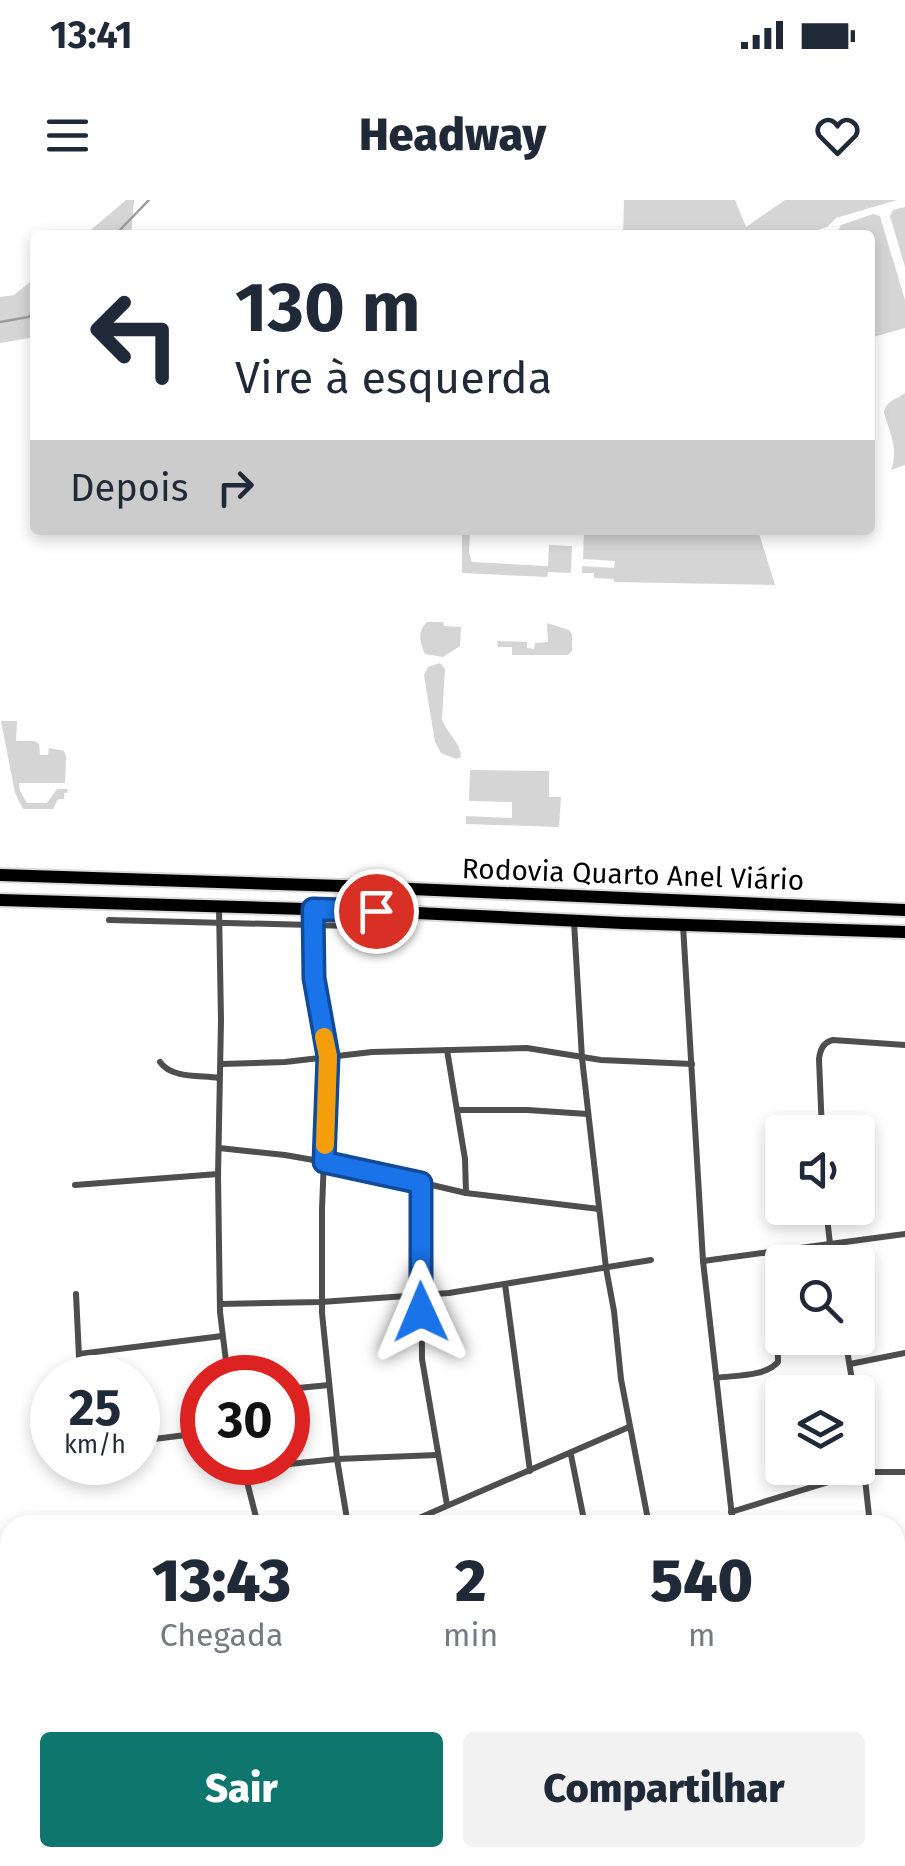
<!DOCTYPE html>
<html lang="pt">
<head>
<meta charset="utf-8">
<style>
	body { margin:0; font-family:"Fira Sans",sans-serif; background:#f2f2f3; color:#1f2937; height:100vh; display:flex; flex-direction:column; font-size:38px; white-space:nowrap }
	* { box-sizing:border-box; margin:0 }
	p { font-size:32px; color:#747a83 }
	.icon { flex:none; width:55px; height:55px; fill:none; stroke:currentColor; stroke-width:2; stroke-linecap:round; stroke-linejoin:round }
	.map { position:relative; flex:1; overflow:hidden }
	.sheet { position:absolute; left:0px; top:1315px; width:905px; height:352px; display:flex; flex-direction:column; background:#fff; border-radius:30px 30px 0 0; box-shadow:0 5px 15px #0003 }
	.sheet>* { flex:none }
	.banner { position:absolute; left:30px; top:30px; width:845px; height:305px; border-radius:10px; box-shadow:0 5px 15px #0003; background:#fff; color:#1f2937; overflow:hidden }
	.fabs { position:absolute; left:765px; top:915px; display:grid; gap:20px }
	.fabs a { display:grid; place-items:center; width:110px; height:110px; border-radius:10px; background:#fff; box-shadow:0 5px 15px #0003; font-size:50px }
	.speed { position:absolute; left:30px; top:1155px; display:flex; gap:20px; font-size:50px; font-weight:700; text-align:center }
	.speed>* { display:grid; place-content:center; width:130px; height:130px; border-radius:50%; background:#fff; box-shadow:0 5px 15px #0003; line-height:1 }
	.speed small { font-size:25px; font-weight:400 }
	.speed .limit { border:15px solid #d22; background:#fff; color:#111 }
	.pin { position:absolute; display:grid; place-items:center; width:85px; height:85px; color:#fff; margin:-42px; border:5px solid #fff; border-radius:50%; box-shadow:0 2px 10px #0007 }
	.me { position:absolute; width:110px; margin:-55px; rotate:359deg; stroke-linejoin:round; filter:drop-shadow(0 0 8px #0008) }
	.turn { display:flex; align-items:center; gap:35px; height:210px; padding:0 40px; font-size:45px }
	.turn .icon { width:130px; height:130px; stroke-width:2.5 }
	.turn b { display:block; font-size:70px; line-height:85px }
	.then { display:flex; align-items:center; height:95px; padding:0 40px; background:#0003; gap:20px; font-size:38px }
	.eta { display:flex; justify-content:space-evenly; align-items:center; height:170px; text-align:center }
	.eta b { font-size:60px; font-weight:800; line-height:70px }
	.button { display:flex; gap:20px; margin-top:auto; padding:20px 40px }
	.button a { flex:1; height:115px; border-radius:10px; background:#0f766e; color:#fff; font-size:40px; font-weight:800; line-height:115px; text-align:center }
	.button a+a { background:#f2f2f3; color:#1f2937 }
	.status { display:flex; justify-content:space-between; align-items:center; height:70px; padding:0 50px; background:#fff; direction:ltr }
	.status svg { height:28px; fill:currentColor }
	header { display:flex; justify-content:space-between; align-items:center; height:130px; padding:0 40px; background:#fff; font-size:45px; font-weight:800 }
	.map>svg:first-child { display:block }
	.green { fill:#d5d5d5 }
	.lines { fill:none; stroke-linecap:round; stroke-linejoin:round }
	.stream { stroke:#9c9c9c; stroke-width:2.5 }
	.highway-casing { stroke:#dbdbdb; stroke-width:16 }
	.street { stroke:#4e4e4e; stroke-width:6 }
	.highway { stroke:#000; stroke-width:12 }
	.route-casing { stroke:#114b97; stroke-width:25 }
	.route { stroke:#1a73e8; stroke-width:18 }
	.slow { stroke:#f59e0b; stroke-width:18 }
	.labels { text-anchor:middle; stroke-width:8; stroke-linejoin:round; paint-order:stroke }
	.street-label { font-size:28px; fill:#000; stroke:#fff }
</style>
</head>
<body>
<div class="status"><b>13:41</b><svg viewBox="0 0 49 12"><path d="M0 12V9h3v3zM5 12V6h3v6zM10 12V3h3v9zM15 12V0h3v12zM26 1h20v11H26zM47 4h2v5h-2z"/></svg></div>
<header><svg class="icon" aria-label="menu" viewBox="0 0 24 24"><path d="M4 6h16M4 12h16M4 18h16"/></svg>Headway<svg class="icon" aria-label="heart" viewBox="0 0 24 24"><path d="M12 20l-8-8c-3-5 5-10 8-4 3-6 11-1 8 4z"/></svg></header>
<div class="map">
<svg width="905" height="1666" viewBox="0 0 905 1666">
	<rect width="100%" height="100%" fill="#fff"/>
	<g class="green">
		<path d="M126,0H134L131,35H85Z"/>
		<path d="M624,0H735L746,27L785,0H897L836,18L827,27L801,35H623Z"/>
		<path d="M905,7V67L890,16L893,10Z"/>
		<path d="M873,14L880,16L881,20L905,100V128L870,138V35H837V33L841,25Z"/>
		<path d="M35,78V137L0,143V97L14,95Z"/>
		<path d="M905,193V265L891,270C899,251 890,232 884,213C886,200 896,200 905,193Z"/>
		<path d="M462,330H470L469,353L472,362L548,366L549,345L572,346L571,373L548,372L547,377L462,373Z"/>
		<path d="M584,330H758L775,385L614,382V379L594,378V373H582V366L614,368L615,361L583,359Z"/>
		<path d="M427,422H443L444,426L461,427L460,446L443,457L425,454C420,443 417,431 427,422Z"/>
		<path d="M547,423L569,430L572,434V451L568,455H512V447H498L497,441L527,442V448L534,449L535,443L548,442Z"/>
		<path d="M440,463L445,469L442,519C447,534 460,541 461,557L456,559L441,553L435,542L424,475L428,467Z"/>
		<path d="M1,521H17L16,541H35L39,544L40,555H48L49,548L64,551L66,556L65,583H19L20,591L27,603H47L57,589H68L67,593H64V599H58L53,609H23L15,593Z"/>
		<path d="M470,570L549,571V597H561L559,627L466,624V616L512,618V602L469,601Z"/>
	</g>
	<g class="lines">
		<g class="stream">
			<path d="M115,35L149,0"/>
			<path d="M0,122L28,117L35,112"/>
		</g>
		<defs>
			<g id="highway">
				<path d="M0,675L342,686L905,710"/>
				<path d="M0,700L376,711L623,723L905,732"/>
			</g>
		</defs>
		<use href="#highway" class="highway-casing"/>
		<g class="street">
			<path d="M219,708L221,820L218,976L220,1112L228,1178"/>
			<path d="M313,710V778L328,857L322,1009V1113L337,1259L348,1325"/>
			<path d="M109,720L390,727"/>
			<path d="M574,722L582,858L606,1068L614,1111L621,1179L649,1325"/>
			<path d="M683,725L703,1061L733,1325"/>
			<path d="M447,850L465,959L466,993"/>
			<path d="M160,862C172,879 200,875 219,878"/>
			<path d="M221,864L285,862L372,852L527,848L601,860L692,864"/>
			<path d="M457,910H527L588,914"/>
			<path d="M822,932L819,859C820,850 823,842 833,840L905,845"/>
			<path d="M219,948L285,955L359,968L466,993L599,1009"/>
			<path d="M778,978L782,977"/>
			<path d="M421,983L422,1159L447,1305"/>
			<path d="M75,985L218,974"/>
			<path d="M826,1008L832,1062"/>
			<path d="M703,1061L905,1034"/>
			<path d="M505,1084L530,1271"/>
			<path d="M76,1094L80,1178"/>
			<path d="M220,1104L321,1102L449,1093L651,1060"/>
			<path d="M845,1138L854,1192"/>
			<path d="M79,1154L222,1136"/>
			<path d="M850,1164L905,1153"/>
			<path d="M716,1178C735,1175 765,1177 778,1162L776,1052"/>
			<path d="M288,1189L329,1185"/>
			<path d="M858,1214L870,1325"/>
			<path d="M138,1241L202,1233"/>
			<path d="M571,1255L585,1325"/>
			<path d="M242,1262L258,1325"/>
			<path d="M243,1269L337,1259L437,1255"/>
			<path d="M731,1312L845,1277L865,1272H905"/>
			<path d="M403,1325L629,1227"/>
			<path d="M0,1565L10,1563"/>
			<path d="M369,1658L397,1666"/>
			<path d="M756,1658L757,1666"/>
		</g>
		<use href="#highway" class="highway"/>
	</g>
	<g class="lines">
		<defs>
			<path id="route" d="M376,711L313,709L314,778L328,856L324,962L421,983V1112"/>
		</defs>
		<use href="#route" class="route-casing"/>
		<use href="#route" class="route"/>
		<path class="slow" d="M324,837L328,856L325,945"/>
	</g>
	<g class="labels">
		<g class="street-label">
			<text transform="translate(633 674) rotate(2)" y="10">Rodovia Quarto Anel Viário</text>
		</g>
	</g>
</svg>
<div class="fabs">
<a><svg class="icon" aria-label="sound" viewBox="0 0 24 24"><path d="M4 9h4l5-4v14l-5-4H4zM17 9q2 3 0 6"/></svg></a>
<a><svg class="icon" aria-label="search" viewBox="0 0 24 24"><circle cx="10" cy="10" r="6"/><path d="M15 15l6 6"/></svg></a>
<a><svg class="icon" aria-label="layers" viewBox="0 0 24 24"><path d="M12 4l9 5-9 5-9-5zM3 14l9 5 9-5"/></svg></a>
</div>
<div class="speed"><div>25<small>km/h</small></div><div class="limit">30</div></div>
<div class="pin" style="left:376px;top:711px;background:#d93025"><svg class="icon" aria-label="arrive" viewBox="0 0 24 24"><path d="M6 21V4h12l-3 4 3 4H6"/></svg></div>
<svg class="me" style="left:421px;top:1112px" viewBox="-20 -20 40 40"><path d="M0-17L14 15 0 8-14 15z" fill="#1a73e8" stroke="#fff" stroke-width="4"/></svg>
<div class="banner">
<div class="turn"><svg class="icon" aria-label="left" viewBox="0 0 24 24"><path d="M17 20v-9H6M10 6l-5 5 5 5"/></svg><div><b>130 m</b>Vire à esquerda</div></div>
<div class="then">Depois<svg class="icon" aria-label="right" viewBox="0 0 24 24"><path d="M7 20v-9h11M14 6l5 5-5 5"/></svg></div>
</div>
<section class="sheet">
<div class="eta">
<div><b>13:43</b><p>Chegada</p></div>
<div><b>2</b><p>min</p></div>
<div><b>540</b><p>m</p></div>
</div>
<div class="button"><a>Sair</a><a>Compartilhar</a></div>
</section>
</div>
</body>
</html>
